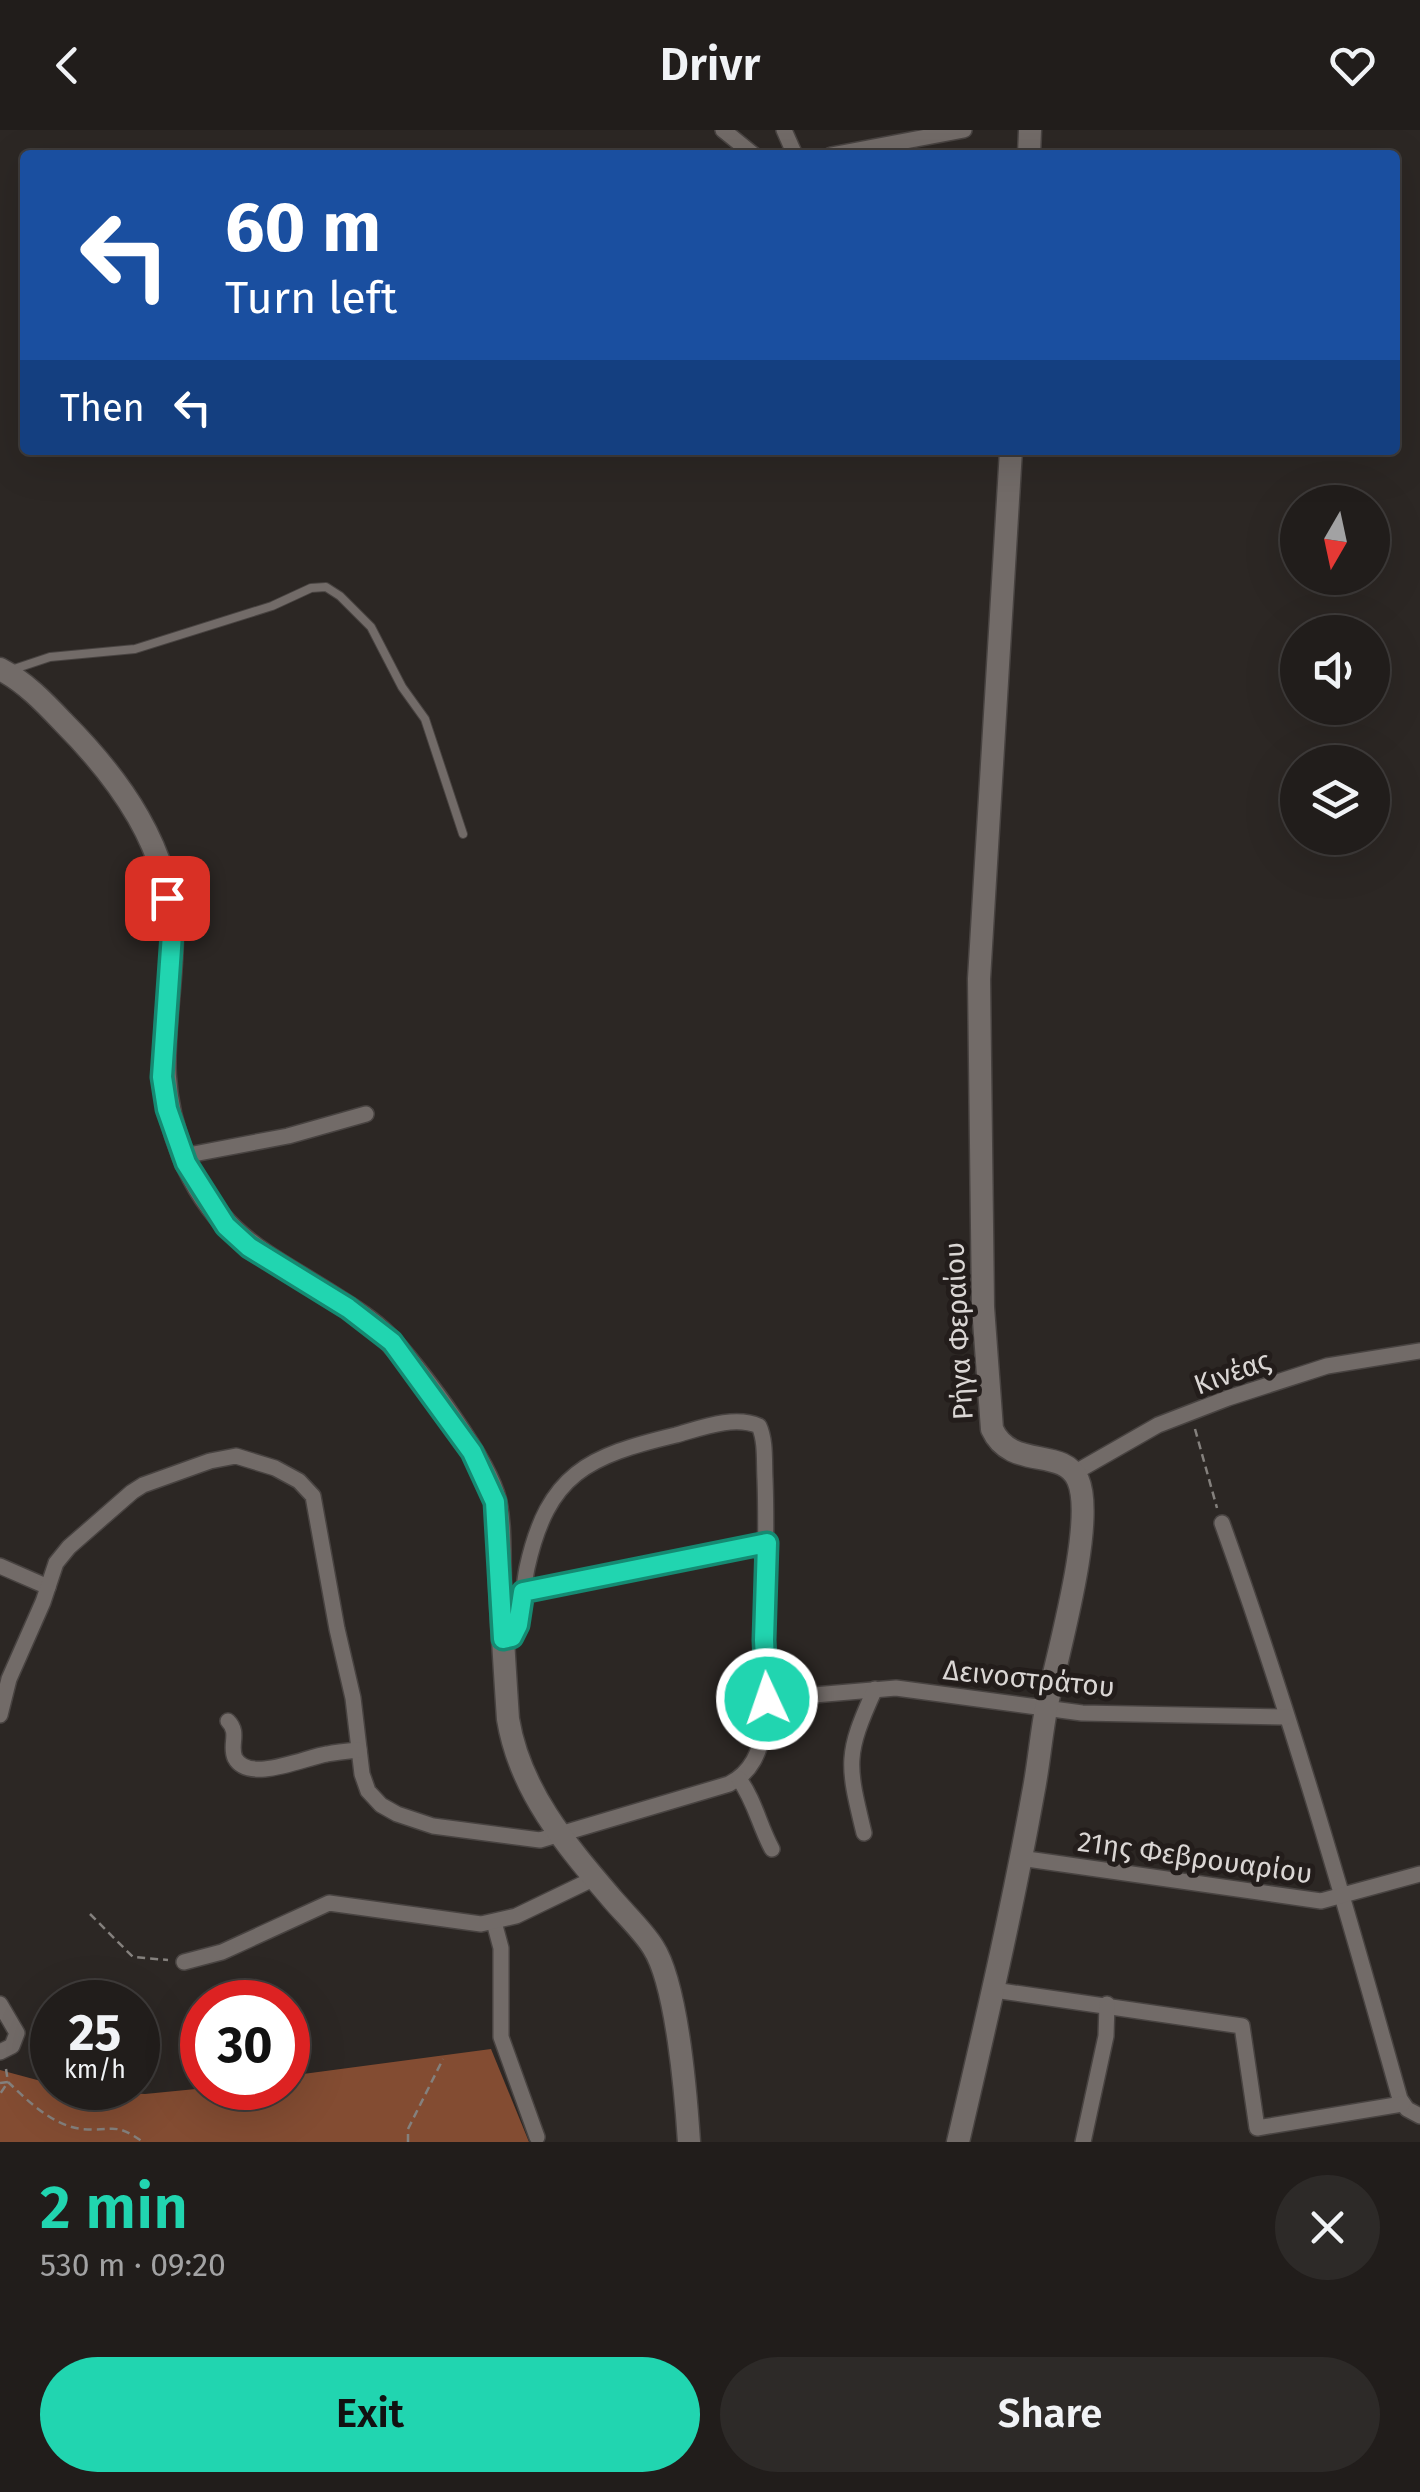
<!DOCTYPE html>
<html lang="en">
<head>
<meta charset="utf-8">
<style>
	body { margin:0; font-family:"Fira Sans",sans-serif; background:#2d2a28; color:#f1f3f6; height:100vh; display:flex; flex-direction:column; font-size:38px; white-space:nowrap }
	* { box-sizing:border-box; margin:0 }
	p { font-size:32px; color:#a2a2a3 }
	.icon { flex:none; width:55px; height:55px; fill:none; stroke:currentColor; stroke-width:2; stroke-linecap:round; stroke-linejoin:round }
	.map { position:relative; height:2012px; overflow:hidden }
	.side { display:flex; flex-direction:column; background:#211d1b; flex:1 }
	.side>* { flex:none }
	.banner { position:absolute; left:20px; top:20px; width:1380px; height:305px; border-radius:10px; box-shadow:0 10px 40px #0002,0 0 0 2px #3e3b3a; background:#1a4fa0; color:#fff; overflow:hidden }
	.needle { width:65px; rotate:189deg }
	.buttons { position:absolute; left:1280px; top:355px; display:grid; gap:20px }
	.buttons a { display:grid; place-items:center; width:110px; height:110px; border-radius:50%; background:#211d1b; box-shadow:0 10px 40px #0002,0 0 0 2px #3e3b3a; font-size:50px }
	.speed { position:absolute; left:30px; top:1850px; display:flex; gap:20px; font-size:50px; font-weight:700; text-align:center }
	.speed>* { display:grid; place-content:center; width:130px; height:130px; border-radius:50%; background:#211d1b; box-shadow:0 10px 40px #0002,0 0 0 2px #3e3b3a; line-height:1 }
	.speed small { font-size:25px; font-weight:400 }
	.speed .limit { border:15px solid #d22; background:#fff; color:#111 }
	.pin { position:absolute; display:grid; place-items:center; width:85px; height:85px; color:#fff; margin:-42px; border-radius:20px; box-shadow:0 5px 15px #0006 }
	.me { position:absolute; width:110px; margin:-55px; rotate:357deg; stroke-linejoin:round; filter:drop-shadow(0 0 8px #0008) }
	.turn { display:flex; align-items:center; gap:35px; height:210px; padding:0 40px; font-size:45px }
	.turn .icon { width:130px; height:130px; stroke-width:2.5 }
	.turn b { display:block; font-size:70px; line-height:85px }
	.then { display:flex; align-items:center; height:95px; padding:0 40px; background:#0003; gap:20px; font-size:38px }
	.round { display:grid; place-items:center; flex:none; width:105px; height:105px; border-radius:52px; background:#2d2a28 }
	.overview { display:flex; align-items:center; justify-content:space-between; height:170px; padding:0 40px }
	h1 { font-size:60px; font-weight:600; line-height:75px; color:#21d5b0 }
	.action { display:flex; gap:20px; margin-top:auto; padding:20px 40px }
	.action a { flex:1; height:115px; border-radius:60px; background:#21d5b0; color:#111; font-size:40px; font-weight:600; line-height:115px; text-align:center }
	.action a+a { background:#2d2a28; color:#f1f3f6 }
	header { display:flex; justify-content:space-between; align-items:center; height:130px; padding:0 40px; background:#211d1b; font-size:45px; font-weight:600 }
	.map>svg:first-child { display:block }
	.forest { fill:#834c32 }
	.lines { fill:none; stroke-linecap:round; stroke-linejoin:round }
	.lane-casing { stroke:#484341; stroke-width:10 }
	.street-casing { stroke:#484341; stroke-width:18 }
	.secondary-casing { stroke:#484341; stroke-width:25 }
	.path { stroke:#84807d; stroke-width:2.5; stroke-dasharray:8 5; stroke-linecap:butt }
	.lane { stroke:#726b68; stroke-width:8 }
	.street { stroke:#726b68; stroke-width:15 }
	.secondary { stroke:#726b68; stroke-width:22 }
	.route-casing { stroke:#158a72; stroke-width:25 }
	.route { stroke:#21d5b0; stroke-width:18 }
	.labels { text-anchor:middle; stroke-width:10; stroke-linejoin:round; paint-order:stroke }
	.street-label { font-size:28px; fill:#dad6d4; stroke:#231d1b }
</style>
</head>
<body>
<header><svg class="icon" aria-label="back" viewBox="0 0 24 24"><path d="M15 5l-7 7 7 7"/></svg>Drivr<svg class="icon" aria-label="heart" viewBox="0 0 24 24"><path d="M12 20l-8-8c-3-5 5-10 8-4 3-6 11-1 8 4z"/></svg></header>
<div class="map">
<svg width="1420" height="2012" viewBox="0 0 1420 2012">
	<rect width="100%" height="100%" fill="#2c2724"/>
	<path class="forest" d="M491,1919L529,2012H0V1940L52,1954V1958L145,1964L206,1958H288V1946Z"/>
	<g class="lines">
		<defs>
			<path id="lane" d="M11,540L50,527L135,519L272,476L311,458L326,457L340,466L371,497L402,557L425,589L463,704"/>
			<g id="street">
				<path d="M723,0L754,25"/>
				<path d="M784,0L795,25"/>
				<path d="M831,25L964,0"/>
				<path d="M183,1026L288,1006L366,984"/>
				<path d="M1074,1343L1158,1295L1228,1268L1327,1236L1420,1221"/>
				<path d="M1222,1393C1290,1582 1346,1776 1400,1969L1407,1979L1420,1986"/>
				<path d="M0,1436L48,1457"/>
				<path d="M523,1462L767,1413"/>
				<path d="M767,1569L896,1558L1082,1583L1286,1587"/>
				<path d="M0,1585L9,1549L43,1472L56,1433L69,1417L132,1362L143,1355L210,1331L236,1326L275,1338L299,1351L313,1366L337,1499L353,1568L362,1644L368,1661L381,1675L397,1684L433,1696L540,1710L729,1654C752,1642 760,1622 764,1597C770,1566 764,1535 764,1504C765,1452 767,1401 765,1349C764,1332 766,1311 759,1296C734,1285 701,1298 676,1305C588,1326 548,1343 527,1438C523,1458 523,1479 517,1499L512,1507L503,1509"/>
				<path d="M228,1591C240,1603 229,1615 235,1628C249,1654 306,1627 327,1624C337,1622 348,1621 359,1620"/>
				<path d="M739,1649C755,1671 759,1695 772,1719"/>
				<path d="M864,1703C847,1633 845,1625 875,1559"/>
				<path d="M1020,1728L1321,1771L1420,1744"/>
				<path d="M494,1792L501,1818V1907L537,2007"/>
				<path d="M184,1832L222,1822L329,1773L481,1794L516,1786L595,1748"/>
				<path d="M994,1860L1242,1896L1257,1998L1402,1974"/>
				<path d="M0,1874L17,1903L12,1916L0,1922"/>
				<path d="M1083,2012L1106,1906L1107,1874"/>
			</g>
			<g id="secondary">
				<path d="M1029,25L1030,0"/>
				<path d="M0,539C25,552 44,572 63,592C119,648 171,719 172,802C172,886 149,941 183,1025C217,1109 269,1126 338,1171C357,1183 378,1196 392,1213C420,1244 486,1331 495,1370C501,1396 499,1426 500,1453C502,1498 505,1543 508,1589C520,1662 567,1716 614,1771C627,1786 643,1801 653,1817C677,1854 686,1966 689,2012"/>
				<path d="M958,2012C985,1896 1012,1781 1033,1664C1039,1634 1041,1604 1047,1574C1057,1526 1096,1391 1078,1350C1063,1316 1011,1341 992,1299L983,1177L979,849L1011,320"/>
			</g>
		</defs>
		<use href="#lane" class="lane-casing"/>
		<use href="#street" class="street-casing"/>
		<use href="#secondary" class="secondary-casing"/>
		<g class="path">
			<path d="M1195,1299L1217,1378"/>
			<path d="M90,1784L133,1827L168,1830"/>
			<path d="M6,1939L8,1952C28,1971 53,1996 82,1999C115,2002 113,1991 143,2012"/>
			<path d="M0,1953L8,1952L0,1964"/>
			<path d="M408,2012V1999L443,1929"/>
		</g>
		<use href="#lane" class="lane"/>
		<use href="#street" class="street"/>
		<use href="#secondary" class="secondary"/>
	</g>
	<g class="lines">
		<defs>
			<path id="route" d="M167,768L172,804L162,947L167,979L186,1033L226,1096L249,1117L348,1178L392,1212L472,1322L495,1372L503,1509L512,1507L518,1495L523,1462L767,1413L764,1510L767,1569"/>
		</defs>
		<use href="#route" class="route-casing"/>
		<use href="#route" class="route"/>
	</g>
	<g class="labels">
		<g class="street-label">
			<text transform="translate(958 1201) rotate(-93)" y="10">Ρήγα Φεραίου</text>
			<text transform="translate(1232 1242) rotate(-20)" y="10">Κινέας</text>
			<text transform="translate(1029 1548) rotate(6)" y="10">Δεινοστράτου</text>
			<text transform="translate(1195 1727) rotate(8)" y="10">21ης Φεβρουαρίου</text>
		</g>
	</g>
</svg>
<div class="buttons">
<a><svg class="needle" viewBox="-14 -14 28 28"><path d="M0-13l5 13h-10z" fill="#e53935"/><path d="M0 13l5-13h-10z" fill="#a2a2a3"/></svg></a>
<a><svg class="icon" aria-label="sound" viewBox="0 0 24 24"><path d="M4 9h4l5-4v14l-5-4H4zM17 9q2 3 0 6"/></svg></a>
<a><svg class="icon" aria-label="layers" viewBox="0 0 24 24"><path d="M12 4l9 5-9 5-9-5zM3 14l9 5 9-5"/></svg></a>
</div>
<div class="speed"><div>25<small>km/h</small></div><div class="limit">30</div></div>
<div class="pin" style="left:167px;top:768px;background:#d93025"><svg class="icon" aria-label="arrive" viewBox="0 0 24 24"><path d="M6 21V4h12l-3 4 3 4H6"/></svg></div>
<svg class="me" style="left:767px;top:1569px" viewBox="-20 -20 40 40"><circle r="17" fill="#21d5b0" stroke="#fff" stroke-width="3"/><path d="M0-11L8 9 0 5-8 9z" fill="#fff"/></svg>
<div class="banner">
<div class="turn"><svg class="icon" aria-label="left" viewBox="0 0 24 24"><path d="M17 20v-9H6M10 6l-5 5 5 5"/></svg><div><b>60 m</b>Turn left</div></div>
<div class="then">Then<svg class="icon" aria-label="left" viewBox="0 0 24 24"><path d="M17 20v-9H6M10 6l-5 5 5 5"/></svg></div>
</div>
</div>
<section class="side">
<div class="overview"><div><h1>2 min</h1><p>530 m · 09:20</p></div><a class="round"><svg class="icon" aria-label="close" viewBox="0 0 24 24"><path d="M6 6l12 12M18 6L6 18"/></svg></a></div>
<div class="action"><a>Exit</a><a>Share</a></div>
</section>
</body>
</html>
